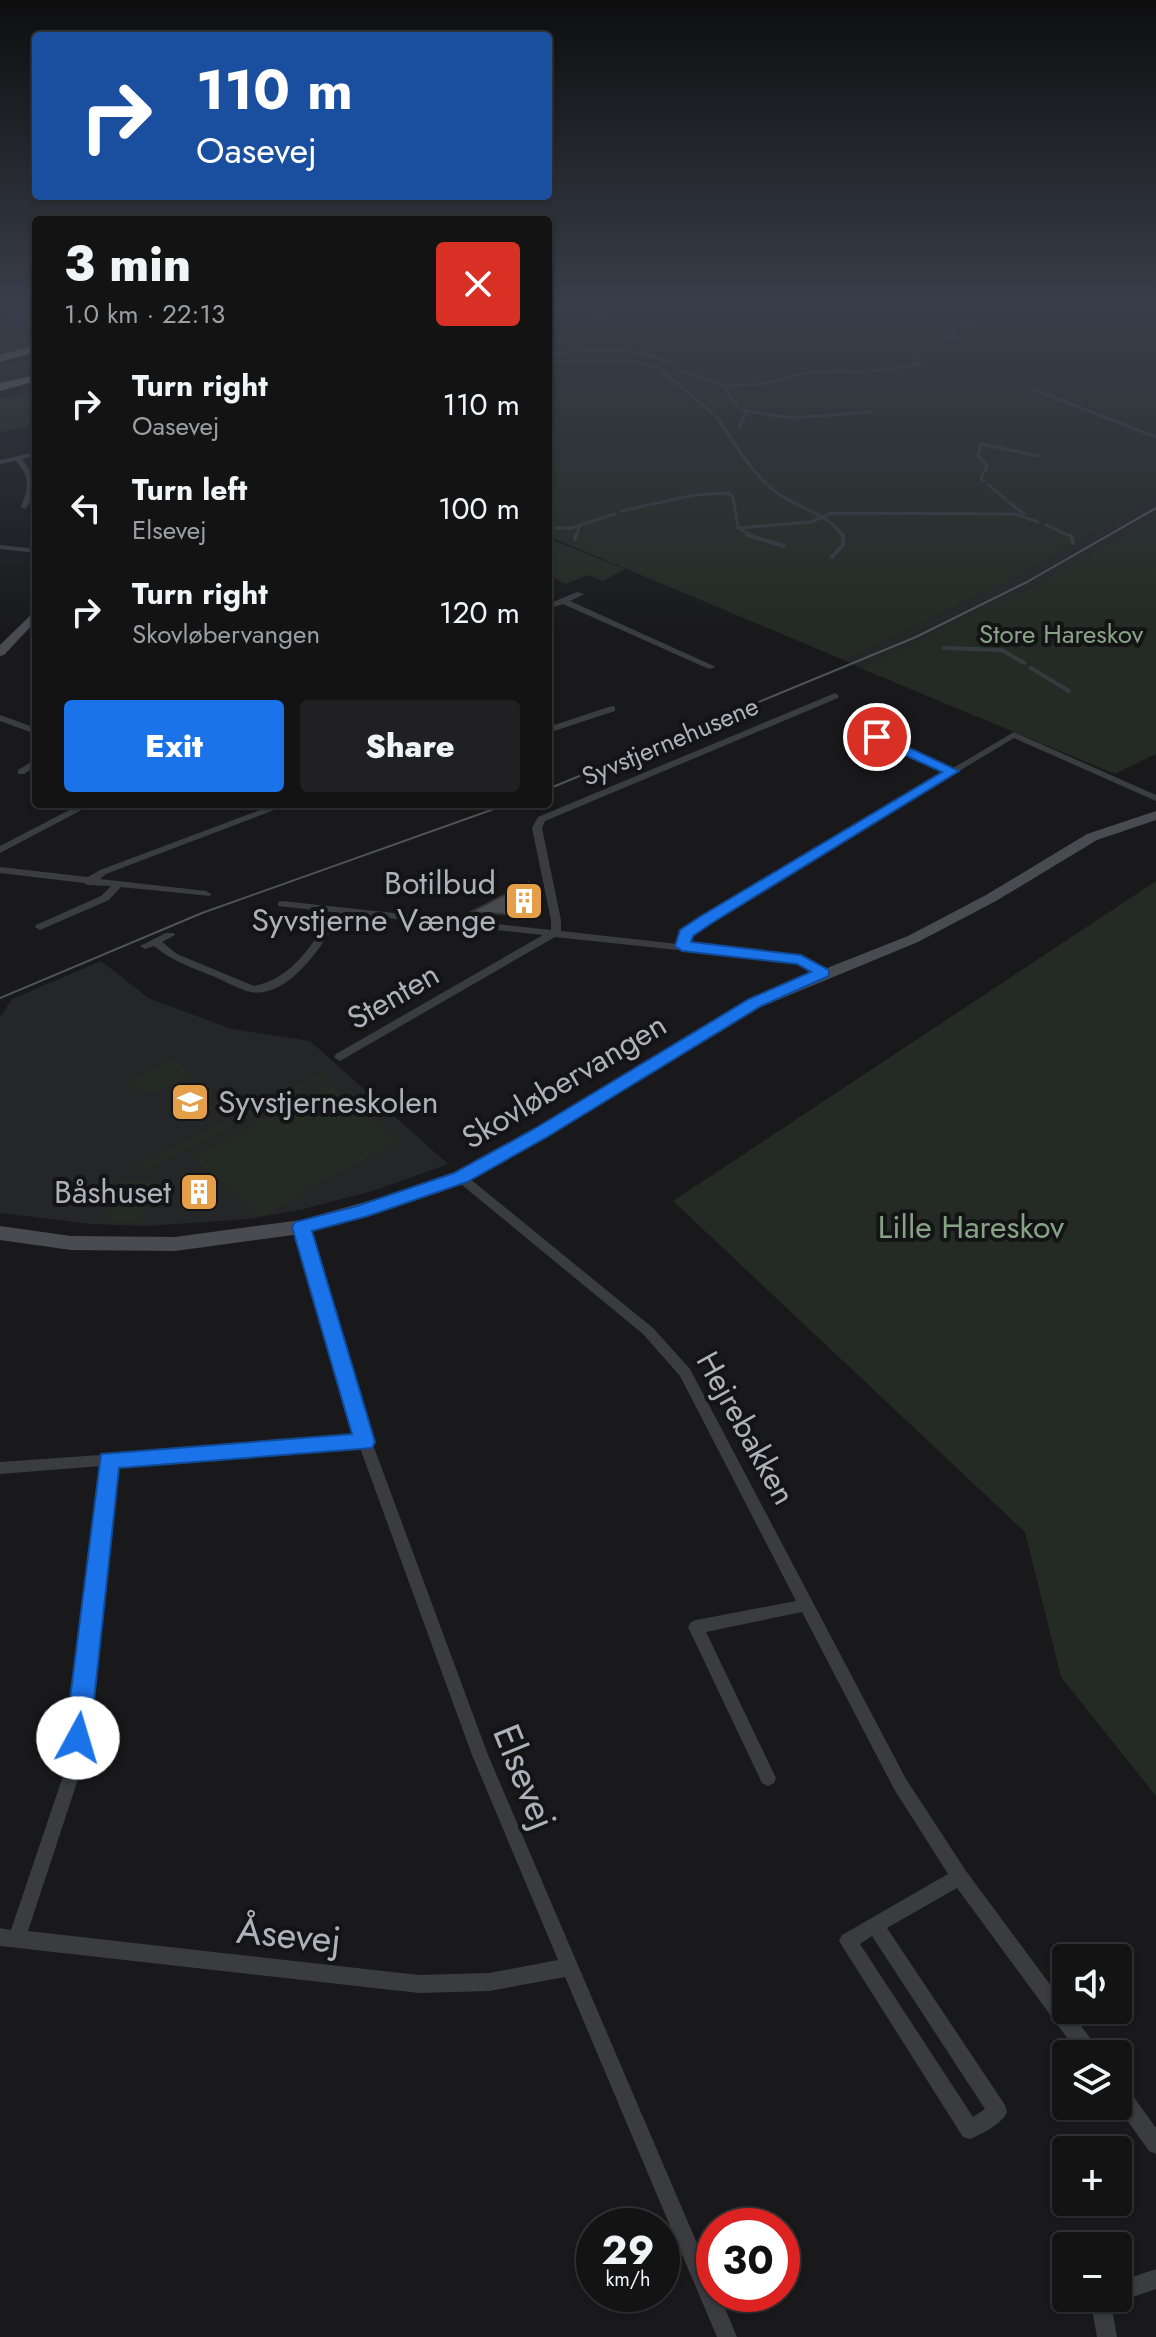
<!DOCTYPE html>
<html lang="en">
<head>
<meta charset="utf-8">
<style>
	body { margin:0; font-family:Jost,sans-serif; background:#202022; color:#f1f3f6; height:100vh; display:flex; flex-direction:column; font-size:30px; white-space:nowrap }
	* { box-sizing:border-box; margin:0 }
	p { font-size:26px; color:#9d9ea0 }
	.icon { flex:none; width:44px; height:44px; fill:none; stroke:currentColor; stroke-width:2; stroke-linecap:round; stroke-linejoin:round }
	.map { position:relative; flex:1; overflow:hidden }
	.sheet { position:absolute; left:32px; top:216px; width:520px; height:592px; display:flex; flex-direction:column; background:#131314; border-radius:8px; box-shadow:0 2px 6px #0004,0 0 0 2px #323234 }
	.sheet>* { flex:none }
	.hud { position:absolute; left:32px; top:32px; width:520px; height:168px; border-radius:8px; box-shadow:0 2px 6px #0004,0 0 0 2px #323234; background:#1a4fa0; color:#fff; overflow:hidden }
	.controls { position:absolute; left:1052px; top:1944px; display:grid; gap:16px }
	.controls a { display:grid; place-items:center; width:80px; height:80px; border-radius:8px; background:#131314; box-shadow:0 2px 6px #0004,0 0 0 2px #323234; font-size:40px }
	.speed { position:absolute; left:576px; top:2208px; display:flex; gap:16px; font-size:40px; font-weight:700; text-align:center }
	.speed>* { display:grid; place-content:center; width:104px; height:104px; border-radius:50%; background:#131314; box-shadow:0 2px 6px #0004,0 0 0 2px #323234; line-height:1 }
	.speed small { font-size:20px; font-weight:400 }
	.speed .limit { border:12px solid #d22; background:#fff; color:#111 }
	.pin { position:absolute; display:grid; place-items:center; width:68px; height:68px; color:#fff; margin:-34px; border:4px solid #fff; border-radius:50%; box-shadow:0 2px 8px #0007 }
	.me { position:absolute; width:88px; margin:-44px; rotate:6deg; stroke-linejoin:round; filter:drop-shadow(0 0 6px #0008) }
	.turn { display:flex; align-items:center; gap:28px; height:168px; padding:0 32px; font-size:36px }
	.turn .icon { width:104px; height:104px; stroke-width:2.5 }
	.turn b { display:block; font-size:56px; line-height:68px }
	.round { display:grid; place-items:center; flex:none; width:84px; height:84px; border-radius:8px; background:#202022 }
	.overview { display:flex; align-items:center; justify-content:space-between; height:136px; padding:0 32px }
	h1 { font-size:48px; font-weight:800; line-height:60px }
	.cta { display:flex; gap:16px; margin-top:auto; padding:16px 32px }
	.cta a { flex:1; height:92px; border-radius:8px; background:#1a73e8; color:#fff; font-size:32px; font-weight:800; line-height:92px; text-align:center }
	.cta a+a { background:#202022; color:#f1f3f6 }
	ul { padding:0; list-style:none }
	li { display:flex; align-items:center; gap:24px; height:104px; padding:0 32px }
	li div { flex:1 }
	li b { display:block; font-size:30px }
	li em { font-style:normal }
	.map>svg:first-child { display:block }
	.built { fill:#252628 }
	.green { fill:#232b24 }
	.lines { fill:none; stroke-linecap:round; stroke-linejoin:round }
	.stream-far1 { stroke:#323c40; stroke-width:3 }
	.stream { stroke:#323c40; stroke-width:4 }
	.building { fill:#484a4e; stroke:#333437; stroke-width:2 }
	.street { fill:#3b3c40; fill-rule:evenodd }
	.secondary { fill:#494b50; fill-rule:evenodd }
	.highway { fill:#676a70; fill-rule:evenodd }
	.tram { stroke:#505257; stroke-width:2 }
	.route { fill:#1a73e8; stroke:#114b97; stroke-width:2 }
	.labels { text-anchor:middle; stroke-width:8; stroke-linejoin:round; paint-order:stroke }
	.far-park-label { font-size:26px; fill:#87a385; stroke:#141416 }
	.far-street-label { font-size:26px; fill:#adb2ba; stroke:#141416 }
	.poi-label { font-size:32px; fill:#adb2ba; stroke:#141416; text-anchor:end }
	.street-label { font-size:32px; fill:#adb2ba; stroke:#141416 }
	.park-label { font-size:32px; fill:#87a385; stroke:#141416 }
	.near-street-label { font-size:38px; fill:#adb2ba; stroke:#141416 }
</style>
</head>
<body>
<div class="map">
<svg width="1156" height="2337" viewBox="0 0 1156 2337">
	<rect width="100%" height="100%" fill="#19191b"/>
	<g class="built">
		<path d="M1156,497V517L1088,558L978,613L860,668L844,660L1015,578Z"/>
		<path d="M101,961L150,999L232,1029L310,1041L448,1164L376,1190L304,1209L249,1219L147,1226L91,1224L0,1213V1017L12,999Z"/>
	</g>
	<g class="green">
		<path d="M29,306H36V336L33,338H36V344L0,357V322L27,311Z"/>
		<path d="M548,306H600L594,312L600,313L612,306H1156V497L1015,578L844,660L548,536Z"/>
		<path d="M36,358V375L0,383V367Z"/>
		<path d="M36,392V425L0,432V398Z"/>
		<path d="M1156,517V754L1115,774L860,668L1035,585Z"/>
		<path d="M548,538L625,569L603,581L588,575L566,584L548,575Z"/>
		<path d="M1156,881V1796L1061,1677L1025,1532L673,1201Z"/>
		<path d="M174,1059L192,1075C169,1087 151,1103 128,1082Z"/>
		<path d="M323,1071L329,1076L136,1176L130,1170Z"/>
		<path d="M330,1084L400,1140L260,1217L192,1157Z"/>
		<path d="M120,1179L157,1180L140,1224L102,1222Z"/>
	</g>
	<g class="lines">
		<g class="stream-far1">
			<path d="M944,337L991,340"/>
			<path d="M548,354C591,350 638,344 677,367"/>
			<path d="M548,362L627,361L658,367"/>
			<path d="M661,370L713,414"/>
			<path d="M680,370L724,386L737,407"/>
			<path d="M871,371L920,364L915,358L963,322L983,324"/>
			<path d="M724,386L762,384L813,371L863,372"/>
			<path d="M1035,390L1156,437"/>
			<path d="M741,410L791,418L871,412"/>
			<path d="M717,417C734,441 751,474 776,492C795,507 832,515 843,537"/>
			<path d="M739,428L746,413"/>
			<path d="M983,481L981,478L987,466L978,456L981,444L1039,456"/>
			<path d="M989,485L1006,500"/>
			<path d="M1009,502L1024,514"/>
			<path d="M622,511L694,495L728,493L733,497L738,528L811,522L832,513L1015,514L1038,522"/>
			<path d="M1046,525L1072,537"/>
			<path d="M548,528H571L615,514"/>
			<path d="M738,528L754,537"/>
			<path d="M576,537L580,525"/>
		</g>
		<g class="stream">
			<path d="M747,535L784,546"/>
			<path d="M1071,535L1073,543"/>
			<path d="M575,539L576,535"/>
			<path d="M832,557L843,545V535"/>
			<path d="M944,648L1002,650L1024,663"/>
			<path d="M1031,668L1069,691"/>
		</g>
	</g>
	<path class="building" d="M529,882L535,916L471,912Z"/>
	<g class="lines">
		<g class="street">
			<path d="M36,452V456L22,459C35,474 40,494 25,509L21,507C29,489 30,476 16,461L0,464V460Z"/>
			<path d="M0,545L36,549V553L0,549Z"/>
			<path d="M577,592L584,594L570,601L716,667L709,669L563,604L548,609V604Z"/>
			<path d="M835,693L839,696L838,698L545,821L542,828L561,920V931L678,944L682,931L702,917L946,772L874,739V735L877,734L953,768L1014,732L1156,795V801L1014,738L710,921L691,934L688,945L801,957L827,971L828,973L827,975H819L798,963L555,937L340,1061L334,1057L336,1054L543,935L341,913C325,942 290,999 250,992C239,989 226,982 215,977C193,968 172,961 154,946L145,949L140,946L166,933H174L175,935L162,942L177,954L254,986C292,979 314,943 332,912L278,906V902L282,901L551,930V920L532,828L538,817Z"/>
			<path d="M612,706L615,707V711L548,733V727Z"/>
			<path d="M0,715L36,728V734L0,721Z"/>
			<path d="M36,759V766L24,774H18V770Z"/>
			<path d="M81,804H93L0,853V846Z"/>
			<path d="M276,804H290L106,874L100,879L206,891L211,894L210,896L121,887L109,900L40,930L35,927L36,925L101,896L111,886L88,885L84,883L0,873V867L88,877L100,870Z"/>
			<path d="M460,1173L464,1174L653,1328L690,1369L906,1779L966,1871L1066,2006V2010H1069L1097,2047L1099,2054H1079L957,1888L887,1928L1005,2105L1007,2112C1002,2124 982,2134 970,2139L963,2137L839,1941L842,1935L948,1874L894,1789L802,1612L706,1632L776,1778L774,1783L768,1786L762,1783L688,1627L691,1622L696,1620L796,1601L680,1376L643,1334L456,1180L454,1177L456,1174ZM872,1936L985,2109L973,2117L860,1944Z"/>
			<path d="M301,1223L307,1227L372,1442L488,1755L714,2283V2294H719L737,2337H717L565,1977L489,1991L419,1993L0,1946V1928L11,1930L67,1764L101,1466L0,1474V1462L357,1437L295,1227ZM360,1448L472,1755L558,1960L489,1973L419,1975L28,1931L83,1764L115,1465Z"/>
			<path d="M1118,2083L1125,2085L1156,2128V2154L1149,2151L1117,2106Z"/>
			<path d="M1156,2269V2289L1118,2302L1111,2299L1118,2298V2282Z"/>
			<path d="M1090,2298H1110L1117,2337H1097Z"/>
		</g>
		<g class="secondary">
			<path d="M36,610V621L4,655L0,656V645Z"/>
			<path d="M1156,811V820L1097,840L996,901L918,942L761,1007L542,1140L466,1181L423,1198L301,1234L175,1251L71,1250L0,1240V1226L71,1236L175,1237L301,1220L411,1189L454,1173L530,1132L749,999L908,936L986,895L1087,834Z"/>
		</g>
		<g class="highway">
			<path d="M36,345V352L0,362V355Z"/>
			<path d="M36,375V381L0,391V383Z"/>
		</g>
		<g class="tram">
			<path d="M548,789L916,637L1027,582L1156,508"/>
			<path d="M0,998L202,913L508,804"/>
		</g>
	</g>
	<linearGradient id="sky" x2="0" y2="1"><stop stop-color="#0e0e0f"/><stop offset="0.48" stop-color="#383e4a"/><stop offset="1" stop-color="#383e4a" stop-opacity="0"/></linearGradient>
	<rect width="1156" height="633" fill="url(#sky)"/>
	<path class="route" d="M872,735H882L959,771L712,923L693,936L691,942L801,955L829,970V976L761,1006L547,1137L467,1182L368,1216L312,1231L375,1442L372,1448L119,1468L90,1738L86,1746L78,1749L69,1746L65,1738L101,1454L352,1434L292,1227L295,1222L357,1206L454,1173L534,1129L749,999L811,972L797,964L682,951L675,946L680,930L701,916L942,772L872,740Z"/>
	<defs>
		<symbol id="building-square" viewBox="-11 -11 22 22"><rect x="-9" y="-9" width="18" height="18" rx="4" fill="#e49f48" stroke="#141416"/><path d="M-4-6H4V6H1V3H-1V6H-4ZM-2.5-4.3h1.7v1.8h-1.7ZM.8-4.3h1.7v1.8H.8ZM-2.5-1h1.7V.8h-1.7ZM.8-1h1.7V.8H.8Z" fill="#fff"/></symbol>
		<symbol id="school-square" viewBox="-11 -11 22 22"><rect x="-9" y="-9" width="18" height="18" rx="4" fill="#e49f48" stroke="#141416"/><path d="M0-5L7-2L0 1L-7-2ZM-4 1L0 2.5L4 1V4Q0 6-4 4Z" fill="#fff"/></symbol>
	</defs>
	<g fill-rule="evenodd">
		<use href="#building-square" x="502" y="879" width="44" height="44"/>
		<use href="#school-square" x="168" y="1080" width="44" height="44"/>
		<use href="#building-square" x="177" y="1170" width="44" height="44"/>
	</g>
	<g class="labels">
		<g class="far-park-label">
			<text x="1061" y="643">Store Hareskov</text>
		</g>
		<g class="far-street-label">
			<text transform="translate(670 741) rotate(-23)" y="9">Syvstjernehusene</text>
		</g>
		<g class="poi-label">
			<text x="496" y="894">Botilbud<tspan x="496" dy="37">Syvstjerne Vænge</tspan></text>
			<text x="218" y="1113" text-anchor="start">Syvstjerneskolen</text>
			<text x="171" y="1203">Båshuset</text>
		</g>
		<g class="street-label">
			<text transform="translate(393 996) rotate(-30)" y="11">Stenten</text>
			<text transform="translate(564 1081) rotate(-31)" y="11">Skovløbervangen</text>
			<text transform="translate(746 1428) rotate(61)" y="11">Hejrebakken</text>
		</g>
		<g class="park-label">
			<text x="971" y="1238">Lille Hareskov</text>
		</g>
		<g class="near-street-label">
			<text transform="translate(525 1777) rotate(68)" y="13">Elsevej</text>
			<text transform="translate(289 1935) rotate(6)" y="13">Åsevej</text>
		</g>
	</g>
</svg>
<div class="controls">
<a><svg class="icon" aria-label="sound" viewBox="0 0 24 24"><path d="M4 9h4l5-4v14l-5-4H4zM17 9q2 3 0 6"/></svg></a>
<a><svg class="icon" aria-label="layers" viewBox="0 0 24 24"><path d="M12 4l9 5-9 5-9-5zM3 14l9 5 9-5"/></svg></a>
<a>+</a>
<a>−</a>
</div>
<div class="speed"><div>29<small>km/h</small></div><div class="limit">30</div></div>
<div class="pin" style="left:877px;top:737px;background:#d93025"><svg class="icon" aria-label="arrive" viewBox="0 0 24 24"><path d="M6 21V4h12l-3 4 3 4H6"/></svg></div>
<svg class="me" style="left:78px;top:1738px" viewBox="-20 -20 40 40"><circle r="19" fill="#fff"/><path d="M0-13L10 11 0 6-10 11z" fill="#1a73e8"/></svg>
<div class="hud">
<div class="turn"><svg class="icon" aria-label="right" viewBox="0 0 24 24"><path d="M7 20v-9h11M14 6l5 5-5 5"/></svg><div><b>110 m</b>Oasevej</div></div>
</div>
<section class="sheet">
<div class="overview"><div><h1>3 min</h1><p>1.0 km · 22:13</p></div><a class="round" style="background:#d93025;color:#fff"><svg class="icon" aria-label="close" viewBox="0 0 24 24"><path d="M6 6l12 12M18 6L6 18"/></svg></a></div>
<ul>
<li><svg class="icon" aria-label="right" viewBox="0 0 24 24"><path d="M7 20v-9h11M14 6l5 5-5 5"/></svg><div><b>Turn right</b><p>Oasevej</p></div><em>110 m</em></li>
<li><svg class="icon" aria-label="left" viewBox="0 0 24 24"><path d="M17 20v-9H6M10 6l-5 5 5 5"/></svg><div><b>Turn left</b><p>Elsevej</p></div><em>100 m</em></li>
<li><svg class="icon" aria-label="right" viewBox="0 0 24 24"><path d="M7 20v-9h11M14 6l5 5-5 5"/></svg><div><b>Turn right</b><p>Skovløbervangen</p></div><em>120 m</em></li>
</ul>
<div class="cta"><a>Exit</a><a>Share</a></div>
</section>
</div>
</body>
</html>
